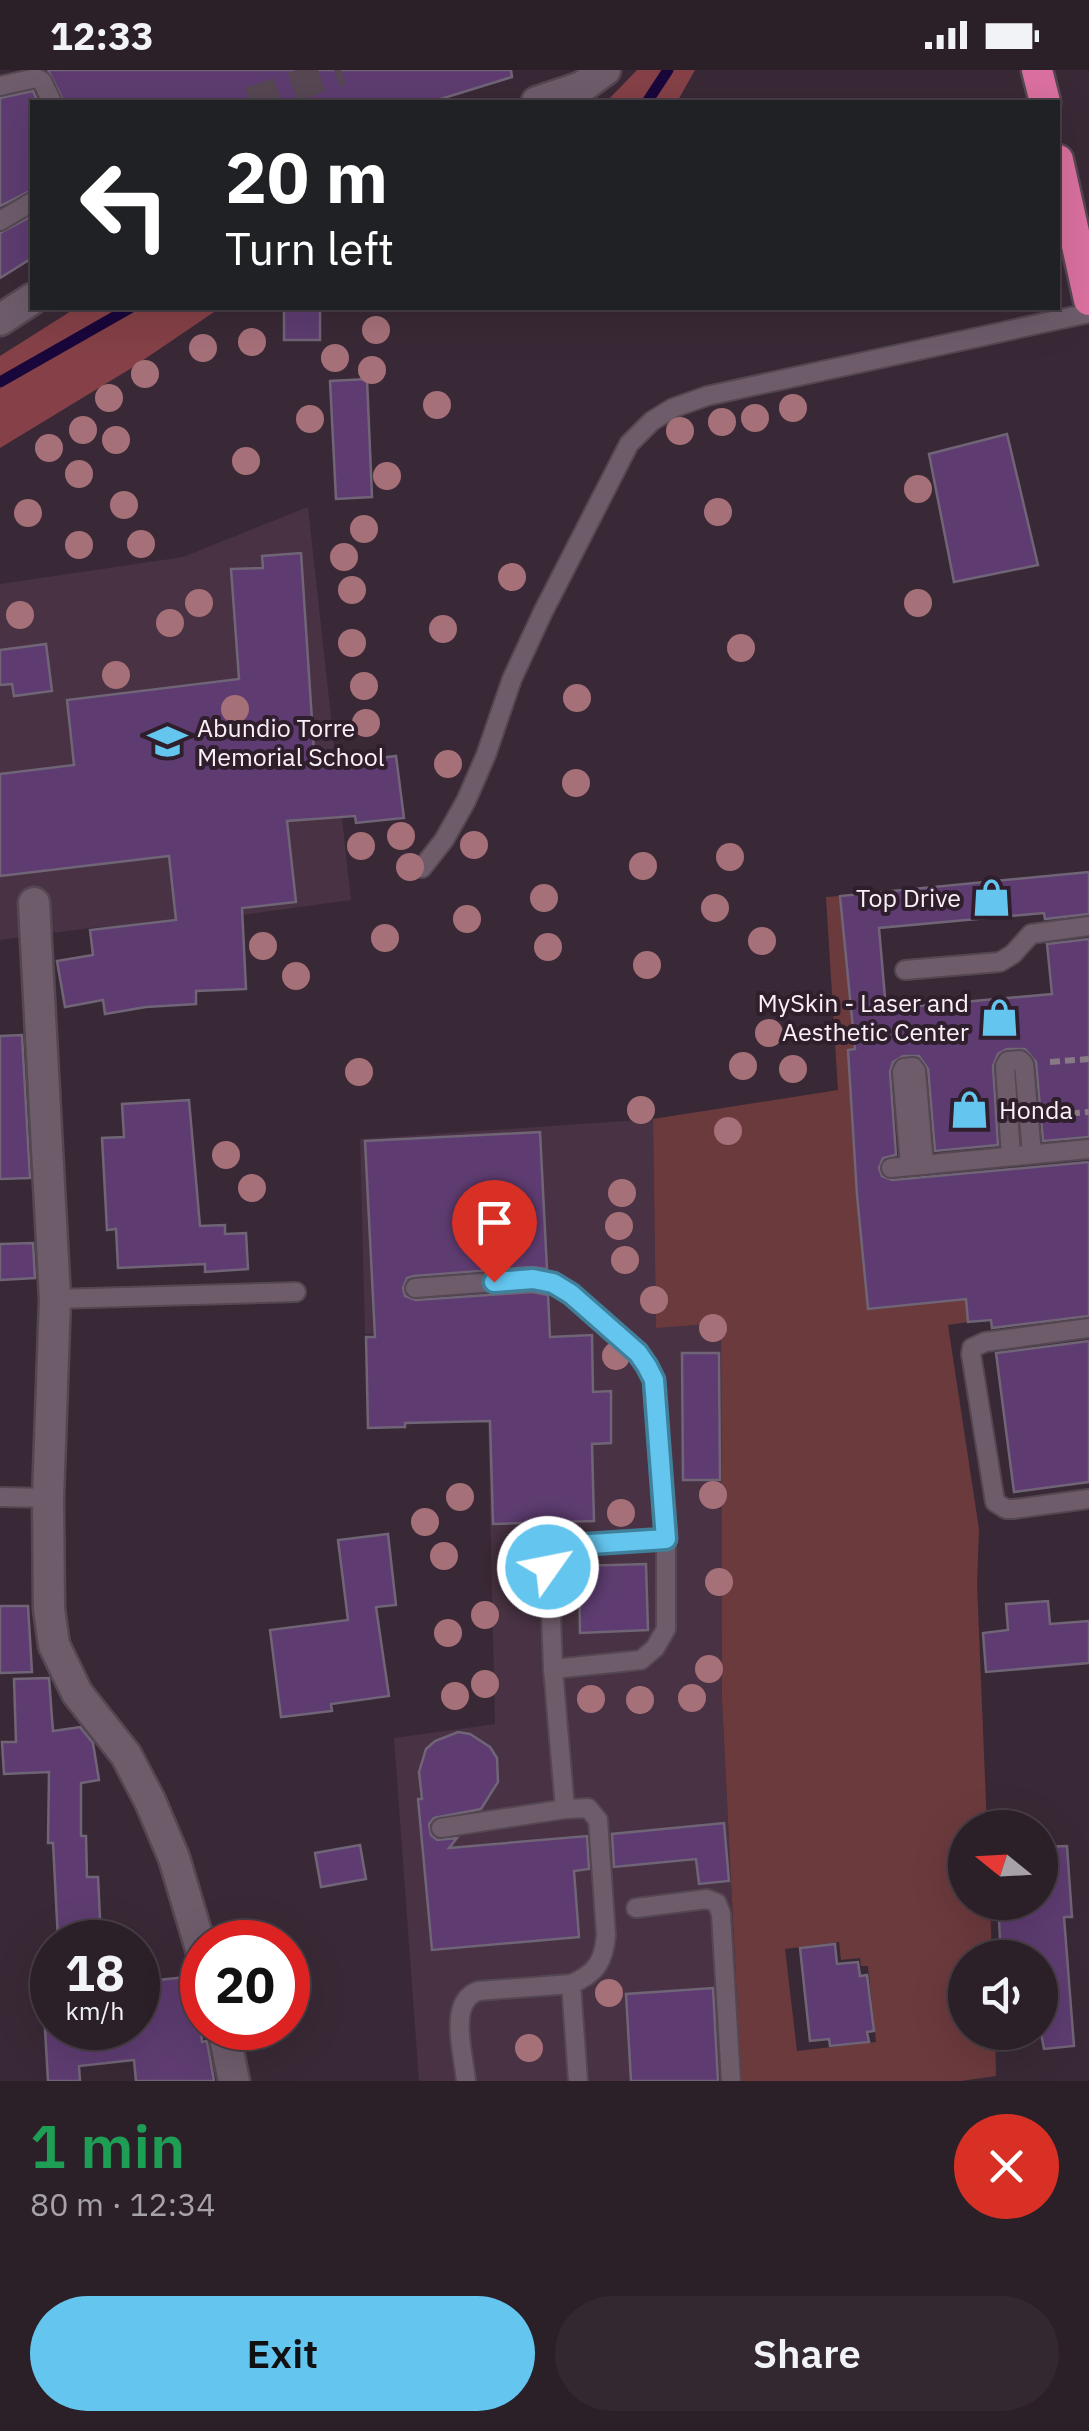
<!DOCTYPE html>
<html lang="en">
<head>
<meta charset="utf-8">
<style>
	body { margin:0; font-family:"IBM Plex Sans",sans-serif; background:#332730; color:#f1f3f6; height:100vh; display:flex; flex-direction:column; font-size:38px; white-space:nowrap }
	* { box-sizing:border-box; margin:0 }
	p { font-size:32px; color:#a6a2a8 }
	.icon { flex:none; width:55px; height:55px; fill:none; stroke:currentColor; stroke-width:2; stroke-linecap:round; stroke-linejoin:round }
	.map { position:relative; height:2011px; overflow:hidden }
	.drawer { display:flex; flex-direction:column; background:#2b1f28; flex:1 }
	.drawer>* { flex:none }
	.top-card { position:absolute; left:30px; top:30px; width:1030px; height:210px; border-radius:0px; box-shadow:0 10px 40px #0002,0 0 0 2px #473d45; background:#202124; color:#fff; overflow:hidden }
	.needle { width:65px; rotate:288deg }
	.fabs { position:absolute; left:948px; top:1740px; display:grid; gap:20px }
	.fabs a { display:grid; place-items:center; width:110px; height:110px; border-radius:50%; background:#2b1f28; box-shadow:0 10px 40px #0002,0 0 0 2px #473d45; font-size:50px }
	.speed { position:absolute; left:30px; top:1850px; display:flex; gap:20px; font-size:50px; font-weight:700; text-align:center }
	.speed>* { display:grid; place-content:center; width:130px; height:130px; border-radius:50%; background:#2b1f28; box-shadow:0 10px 40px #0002,0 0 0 2px #473d45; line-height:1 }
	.speed small { font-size:25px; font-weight:400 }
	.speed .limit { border:15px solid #d22; background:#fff; color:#111 }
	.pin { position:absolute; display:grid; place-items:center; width:85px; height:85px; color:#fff; margin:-102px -42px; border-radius:50% 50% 50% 0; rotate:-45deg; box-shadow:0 0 10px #0007 }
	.pin .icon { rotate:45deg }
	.me { position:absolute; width:110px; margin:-55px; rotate:57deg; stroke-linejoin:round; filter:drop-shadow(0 0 8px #0008) }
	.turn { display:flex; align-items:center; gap:35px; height:210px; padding:0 30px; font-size:45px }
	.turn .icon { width:130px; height:130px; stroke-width:2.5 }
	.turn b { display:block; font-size:70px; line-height:85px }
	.round { display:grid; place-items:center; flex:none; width:105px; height:105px; border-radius:52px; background:#332730 }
	.overview { display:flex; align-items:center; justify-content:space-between; height:170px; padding:0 30px }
	h1 { font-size:60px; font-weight:600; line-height:75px; color:#1e9e55 }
	.cta { display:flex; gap:20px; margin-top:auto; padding:20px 30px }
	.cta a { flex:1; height:115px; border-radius:60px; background:#64c5ee; color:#111; font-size:40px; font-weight:600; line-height:115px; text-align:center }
	.cta a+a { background:#332730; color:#f1f3f6 }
	.status { display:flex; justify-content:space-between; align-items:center; height:70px; padding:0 50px; background:#2b1f28; direction:ltr }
	.status svg { height:28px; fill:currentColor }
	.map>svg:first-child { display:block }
	.built { fill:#483243 }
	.green { fill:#6b3a3d; fill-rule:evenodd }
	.forest { fill:#854147 }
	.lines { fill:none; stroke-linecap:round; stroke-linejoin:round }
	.stream { stroke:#19063b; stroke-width:11 }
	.building { fill:#5e3c71; stroke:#706477; stroke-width:2.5 }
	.minor-tunnel { stroke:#564753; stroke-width:30; stroke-dasharray:30 15; stroke-linecap:butt }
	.service-casing { stroke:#554752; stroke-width:22 }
	.minor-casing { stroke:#554752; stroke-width:35 }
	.trunk-casing { stroke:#554752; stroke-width:35 }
	.path { stroke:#887a85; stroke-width:6; stroke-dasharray:10 5; stroke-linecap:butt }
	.service { stroke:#6e5c6a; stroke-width:18 }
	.minor { stroke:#6e5c6a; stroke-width:30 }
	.trunk { stroke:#da709f; stroke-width:30 }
	.tree { fill:#a67079 }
	.route-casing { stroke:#41809b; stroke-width:25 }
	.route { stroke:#64c5ee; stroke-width:18 }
	.labels { text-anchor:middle; stroke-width:8; stroke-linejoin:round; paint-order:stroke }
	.poi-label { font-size:25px; fill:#fbf0f8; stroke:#2f1f2c; text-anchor:start }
</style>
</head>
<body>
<div class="status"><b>12:33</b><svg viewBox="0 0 49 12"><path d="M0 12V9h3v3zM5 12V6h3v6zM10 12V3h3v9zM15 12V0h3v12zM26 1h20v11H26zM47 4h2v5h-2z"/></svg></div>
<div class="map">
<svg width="1089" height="2011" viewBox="0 0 1089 2011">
	<rect width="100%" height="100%" fill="#392936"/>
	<g class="built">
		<path d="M308,437L351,830L212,849L90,858L0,870V514L183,487Z"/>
		<path d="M653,1049L656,1257L721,1252L722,1630L741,2011H419L394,1668L495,1654L486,1259L365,1264L360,1069Z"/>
	</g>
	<path class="green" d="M840,826L855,979L849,981L857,1125L868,1238L966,1229L968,1252L948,1255L979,1459L977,1514L987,1757L965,1758V1832L990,1833L992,1887L965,1888V1962L995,1963L996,2006L961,2011H741L722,1630L721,1253L656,1258L653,1049L838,1020L826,827ZM839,1872L841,1890L860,1888L861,1896H868L876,1972L797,1981L785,1879Z"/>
	<g class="forest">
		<path d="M637,0H695L677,32H606Z"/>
		<path d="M76,238H220L130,299L0,378V286Z"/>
	</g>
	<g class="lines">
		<g class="stream">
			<path d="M647,32L668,0"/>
			<path d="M0,312L130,238"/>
		</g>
	</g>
	<g class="building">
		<path d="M48,0H511L512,7L431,32H64Z"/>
		<path d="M33,21L38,32H32V120L0,136V28Z"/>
		<path d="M32,146V188L0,208V163Z"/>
		<rect x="284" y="238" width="36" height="32"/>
		<path d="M367,309L372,427L336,429L330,311Z"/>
		<path d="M1007,364L1038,495L954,512L929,384Z"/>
		<path d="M301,483L315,696L396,686L404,748L356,753L355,746L287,751L296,832L242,838L246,919L196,921V934L146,937L105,944L103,930L65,937L57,891L93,885L90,860L176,850L169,786L0,806V704L74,695L67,630L239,609L231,499L263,498L262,486Z"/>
		<path d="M46,574L52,621L14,626L12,614L0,615V580Z"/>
		<path d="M1089,802V844L1045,849L1044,843L879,858L886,939L1052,924L1047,874L1089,869V1067L1043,1071L1036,992L1025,979H1007L998,984L993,996L998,1075L935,1081L928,999L919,986H903L893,992L890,1002L896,1085L883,1088L879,1098L882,1106L892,1110L1089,1092V1246L992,1258L991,1250L968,1252L966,1229L868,1239L857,1125L848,980L855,979L840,826Z"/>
		<path d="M22,965L30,1108L0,1109V966Z"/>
		<path d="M189,1030L200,1156L225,1155V1164L246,1163L248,1199L205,1202V1194L118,1198L116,1159L107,1160L102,1068L124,1067L122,1034Z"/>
		<path d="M540,1062L547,1199L532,1197L414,1206L407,1208L403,1218L405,1226L416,1230L532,1222L548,1225L550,1267L592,1265L593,1322L611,1321V1373L592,1374L594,1451L493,1454L490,1351L405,1353V1357L368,1358L366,1267H375L365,1071Z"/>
		<path d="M33,1173L35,1208L0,1210V1174Z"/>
		<path d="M1089,1271V1412L1014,1422L996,1283Z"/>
		<path d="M682,1283H719L720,1410H683Z"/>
		<path d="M388,1464L396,1535L376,1537L389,1626L331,1634L332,1641L281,1647L270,1560L348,1550L338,1470Z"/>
		<path d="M646,1494L648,1560L580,1563L579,1496Z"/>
		<path d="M1048,1531L1050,1554L1089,1551V1593L986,1602L983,1563L1008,1560L1006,1534Z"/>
		<path d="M0,1536H28L32,1602L0,1603Z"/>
		<path d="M49,1608L53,1661L80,1657L93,1673L99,1710L81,1713V1766H86L87,1807H98L101,1868L58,1870L53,1773H48L49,1702L4,1704L2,1672H16L14,1609Z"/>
		<path d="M458,1662L470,1664L490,1677L497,1688L498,1712L481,1739L434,1748L429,1754L431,1765L437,1770L457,1768L449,1778L587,1766L589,1799L574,1801L579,1867L432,1880L418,1729H422L419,1702L426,1679L435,1671Z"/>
		<path d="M724,1753L729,1811L699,1814L696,1789L614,1797L612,1764Z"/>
		<path d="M360,1775L366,1809L321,1817L315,1783Z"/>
		<path d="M1067,1776L1072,1847H1064L1074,1976L1044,1979L1040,1958V1888H1001L998,1832H1040V1777Z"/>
		<path d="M835,1874L837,1894L858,1892L860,1906L867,1905L874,1961L867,1962L869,1972L830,1976L829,1969L810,1971L800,1878Z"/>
		<path d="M196,1906L202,1972L207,1971L214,2011H136L134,1990L79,1996L80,2011H48L45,1959L138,1958V1912Z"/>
		<path d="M713,1918L718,2011H631L626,1924Z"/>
	</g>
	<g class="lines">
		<path class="minor-tunnel" d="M250,32L341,0"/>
		<defs>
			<g id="service">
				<path d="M0,16L36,8L42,11L52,32"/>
				<path d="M0,151L32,132"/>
				<path d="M422,798L444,770L466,731L486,685L512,609L543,542L629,374L652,351L673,338L707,326L1089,243"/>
				<path d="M905,900L1000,892L1013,884L1031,864L1089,856"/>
				<path d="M1011,1086L1005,996L1008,991L1020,990L1024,994L1032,1084"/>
				<path d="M910,1096L902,1002L904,998L913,997L916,1001L924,1095"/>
				<path d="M891,1098L1089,1079"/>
				<path d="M415,1218L533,1209L553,1213L571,1224L638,1283L654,1310L666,1469V1559L655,1578L641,1590L553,1599"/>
				<path d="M55,1229L296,1222"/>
				<path d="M1089,1258L985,1272L972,1278L971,1284L995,1432L1006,1439H1014L1089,1429"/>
				<path d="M0,1427L48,1428"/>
				<path d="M441,1758L565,1739"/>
				<path d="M636,1838L707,1829L717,1833L721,1844L731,2011"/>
				<path d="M571,1914C596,1904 604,1891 606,1865L598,1750L588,1738L565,1739L553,1599L549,1488L553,1481L569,1474L666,1469"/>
				<path d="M466,2011C464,1985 447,1932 478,1921L571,1914L578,2011"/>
			</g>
			<g id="minor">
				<path d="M537,32L582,17L605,0"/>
				<path d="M0,250L32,229"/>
				<path d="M34,833L55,1229L48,1428L49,1539L54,1575L77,1623L126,1685L150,1731L174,1788L202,1882"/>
				<path d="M223,1958L234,2011"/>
			</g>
			<g id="trunk">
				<path d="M1037,0L1045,32"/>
				<path d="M1058,90L1089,230"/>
			</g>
		</defs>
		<use href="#service" class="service-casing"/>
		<use href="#minor" class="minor-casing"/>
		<use href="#trunk" class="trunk-casing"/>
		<g class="path">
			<path d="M1050,992L1089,989"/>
			<path d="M1055,1045L1089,1042"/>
		</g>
		<use href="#service" class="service"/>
		<use href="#minor" class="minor"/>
		<use href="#trunk" class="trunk"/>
	</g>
	<g class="tree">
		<circle cx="376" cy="260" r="14"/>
		<circle cx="252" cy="272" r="14"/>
		<circle cx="203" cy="278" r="14"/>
		<circle cx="335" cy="288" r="14"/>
		<circle cx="372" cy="300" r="14"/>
		<circle cx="145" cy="304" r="14"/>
		<circle cx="109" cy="328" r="14"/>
		<circle cx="437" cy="335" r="14"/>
		<circle cx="793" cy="338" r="14"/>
		<circle cx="755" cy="348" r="14"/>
		<circle cx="310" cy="349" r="14"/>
		<circle cx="722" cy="352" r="14"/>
		<circle cx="83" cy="360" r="14"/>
		<circle cx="680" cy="361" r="14"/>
		<circle cx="116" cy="370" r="14"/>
		<circle cx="49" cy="378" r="14"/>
		<circle cx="246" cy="391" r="14"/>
		<circle cx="79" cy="404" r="14"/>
		<circle cx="387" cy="406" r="14"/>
		<circle cx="918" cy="419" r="14"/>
		<circle cx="124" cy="435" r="14"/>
		<circle cx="718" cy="442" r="14"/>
		<circle cx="28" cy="443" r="14"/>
		<circle cx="364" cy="459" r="14"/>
		<circle cx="141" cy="474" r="14"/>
		<circle cx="79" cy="475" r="14"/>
		<circle cx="344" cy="487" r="14"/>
		<circle cx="512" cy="507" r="14"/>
		<circle cx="352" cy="520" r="14"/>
		<circle cx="199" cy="533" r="14"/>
		<circle cx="918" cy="533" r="14"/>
		<circle cx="20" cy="545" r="14"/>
		<circle cx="170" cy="553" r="14"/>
		<circle cx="443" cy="559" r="14"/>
		<circle cx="352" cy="573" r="14"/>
		<circle cx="741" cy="578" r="14"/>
		<circle cx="116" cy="605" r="14"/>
		<circle cx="364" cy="616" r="14"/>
		<circle cx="577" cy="628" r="14"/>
		<circle cx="235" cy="639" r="14"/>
		<circle cx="366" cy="653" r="14"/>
		<circle cx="448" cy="694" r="14"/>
		<circle cx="576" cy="713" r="14"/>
		<circle cx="401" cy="766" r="14"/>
		<circle cx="474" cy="775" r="14"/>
		<circle cx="361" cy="776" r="14"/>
		<circle cx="730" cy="787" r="14"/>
		<circle cx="643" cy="796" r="14"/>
		<circle cx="410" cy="797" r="14"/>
		<circle cx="544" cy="828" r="14"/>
		<circle cx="715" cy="838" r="14"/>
		<circle cx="467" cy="849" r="14"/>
		<circle cx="385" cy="868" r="14"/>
		<circle cx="762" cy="871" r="14"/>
		<circle cx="263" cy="876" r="14"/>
		<circle cx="548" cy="877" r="14"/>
		<circle cx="647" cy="895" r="14"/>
		<circle cx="296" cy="906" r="14"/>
		<circle cx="769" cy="963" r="14"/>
		<circle cx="743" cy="996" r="14"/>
		<circle cx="793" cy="999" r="14"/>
		<circle cx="359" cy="1002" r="14"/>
		<circle cx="641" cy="1040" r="14"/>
		<circle cx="728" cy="1061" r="14"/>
		<circle cx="226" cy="1085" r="14"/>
		<circle cx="252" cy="1118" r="14"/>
		<circle cx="622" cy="1123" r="14"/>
		<circle cx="619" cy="1156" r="14"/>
		<circle cx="625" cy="1190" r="14"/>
		<circle cx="654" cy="1230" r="14"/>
		<circle cx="713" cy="1258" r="14"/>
		<circle cx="616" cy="1286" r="14"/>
		<circle cx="713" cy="1425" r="14"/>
		<circle cx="460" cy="1427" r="14"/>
		<circle cx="621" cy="1443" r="14"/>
		<circle cx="425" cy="1452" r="14"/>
		<circle cx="444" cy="1486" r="14"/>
		<circle cx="719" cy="1512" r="14"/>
		<circle cx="485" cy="1545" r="14"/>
		<circle cx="448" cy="1563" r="14"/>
		<circle cx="709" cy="1599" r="14"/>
		<circle cx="485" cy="1614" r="14"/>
		<circle cx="455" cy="1626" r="14"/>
		<circle cx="692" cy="1628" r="14"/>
		<circle cx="591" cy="1629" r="14"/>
		<circle cx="640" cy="1630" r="14"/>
		<circle cx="609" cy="1923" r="14"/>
		<circle cx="529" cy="1978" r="14"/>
	</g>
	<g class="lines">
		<defs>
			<path id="route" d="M494,1212L533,1209L553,1213L571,1224L638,1283L647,1296L654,1310L666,1469L560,1476L553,1480L548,1497"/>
		</defs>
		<use href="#route" class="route-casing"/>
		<use href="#route" class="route"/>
	</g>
	<defs>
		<symbol id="school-bare" viewBox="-9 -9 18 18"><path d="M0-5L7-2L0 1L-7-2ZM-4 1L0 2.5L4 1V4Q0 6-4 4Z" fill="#64c5ee" stroke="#2f1f2c" stroke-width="2.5" paint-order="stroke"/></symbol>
		<symbol id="shop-bare" viewBox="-9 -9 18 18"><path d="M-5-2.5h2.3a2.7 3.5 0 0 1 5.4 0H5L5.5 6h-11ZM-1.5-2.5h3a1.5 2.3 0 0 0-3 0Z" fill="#64c5ee" stroke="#2f1f2c" stroke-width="2.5" paint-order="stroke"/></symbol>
	</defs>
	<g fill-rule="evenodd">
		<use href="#school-bare" x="140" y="644" width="55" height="55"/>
		<use href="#shop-bare" x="964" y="800" width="55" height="55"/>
		<use href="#shop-bare" x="972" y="920" width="55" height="55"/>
		<use href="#shop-bare" x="942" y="1012" width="55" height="55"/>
	</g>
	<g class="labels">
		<g class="poi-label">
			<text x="197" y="667">Abundio Torre<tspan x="197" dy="29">Memorial School</tspan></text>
			<text x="961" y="837" text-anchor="end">Top Drive</text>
			<text x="969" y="942" text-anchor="end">MySkin - Laser and<tspan x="969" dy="29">Aesthetic Center</tspan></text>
			<text x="999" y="1049">Honda</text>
		</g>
	</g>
</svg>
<div class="fabs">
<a><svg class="needle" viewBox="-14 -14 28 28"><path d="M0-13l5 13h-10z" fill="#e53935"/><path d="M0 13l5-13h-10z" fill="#a6a2a8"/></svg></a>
<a><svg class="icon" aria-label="sound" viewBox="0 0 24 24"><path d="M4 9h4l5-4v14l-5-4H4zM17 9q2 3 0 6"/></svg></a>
</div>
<div class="speed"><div>18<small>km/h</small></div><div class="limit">20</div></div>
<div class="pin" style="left:494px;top:1212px;background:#d93025"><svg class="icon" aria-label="arrive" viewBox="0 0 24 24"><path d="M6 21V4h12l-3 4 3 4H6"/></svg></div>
<svg class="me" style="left:548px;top:1497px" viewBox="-20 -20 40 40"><circle r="17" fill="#64c5ee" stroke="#fff" stroke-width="3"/><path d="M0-11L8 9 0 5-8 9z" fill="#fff"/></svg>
<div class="top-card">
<div class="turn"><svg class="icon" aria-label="left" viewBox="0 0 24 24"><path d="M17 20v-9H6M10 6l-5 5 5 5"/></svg><div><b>20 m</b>Turn left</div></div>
</div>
</div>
<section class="drawer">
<div class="overview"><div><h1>1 min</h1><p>80 m · 12:34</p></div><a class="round" style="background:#d93025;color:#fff"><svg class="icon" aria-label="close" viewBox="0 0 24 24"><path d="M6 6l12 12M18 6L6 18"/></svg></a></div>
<div class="cta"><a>Exit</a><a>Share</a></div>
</section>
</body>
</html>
